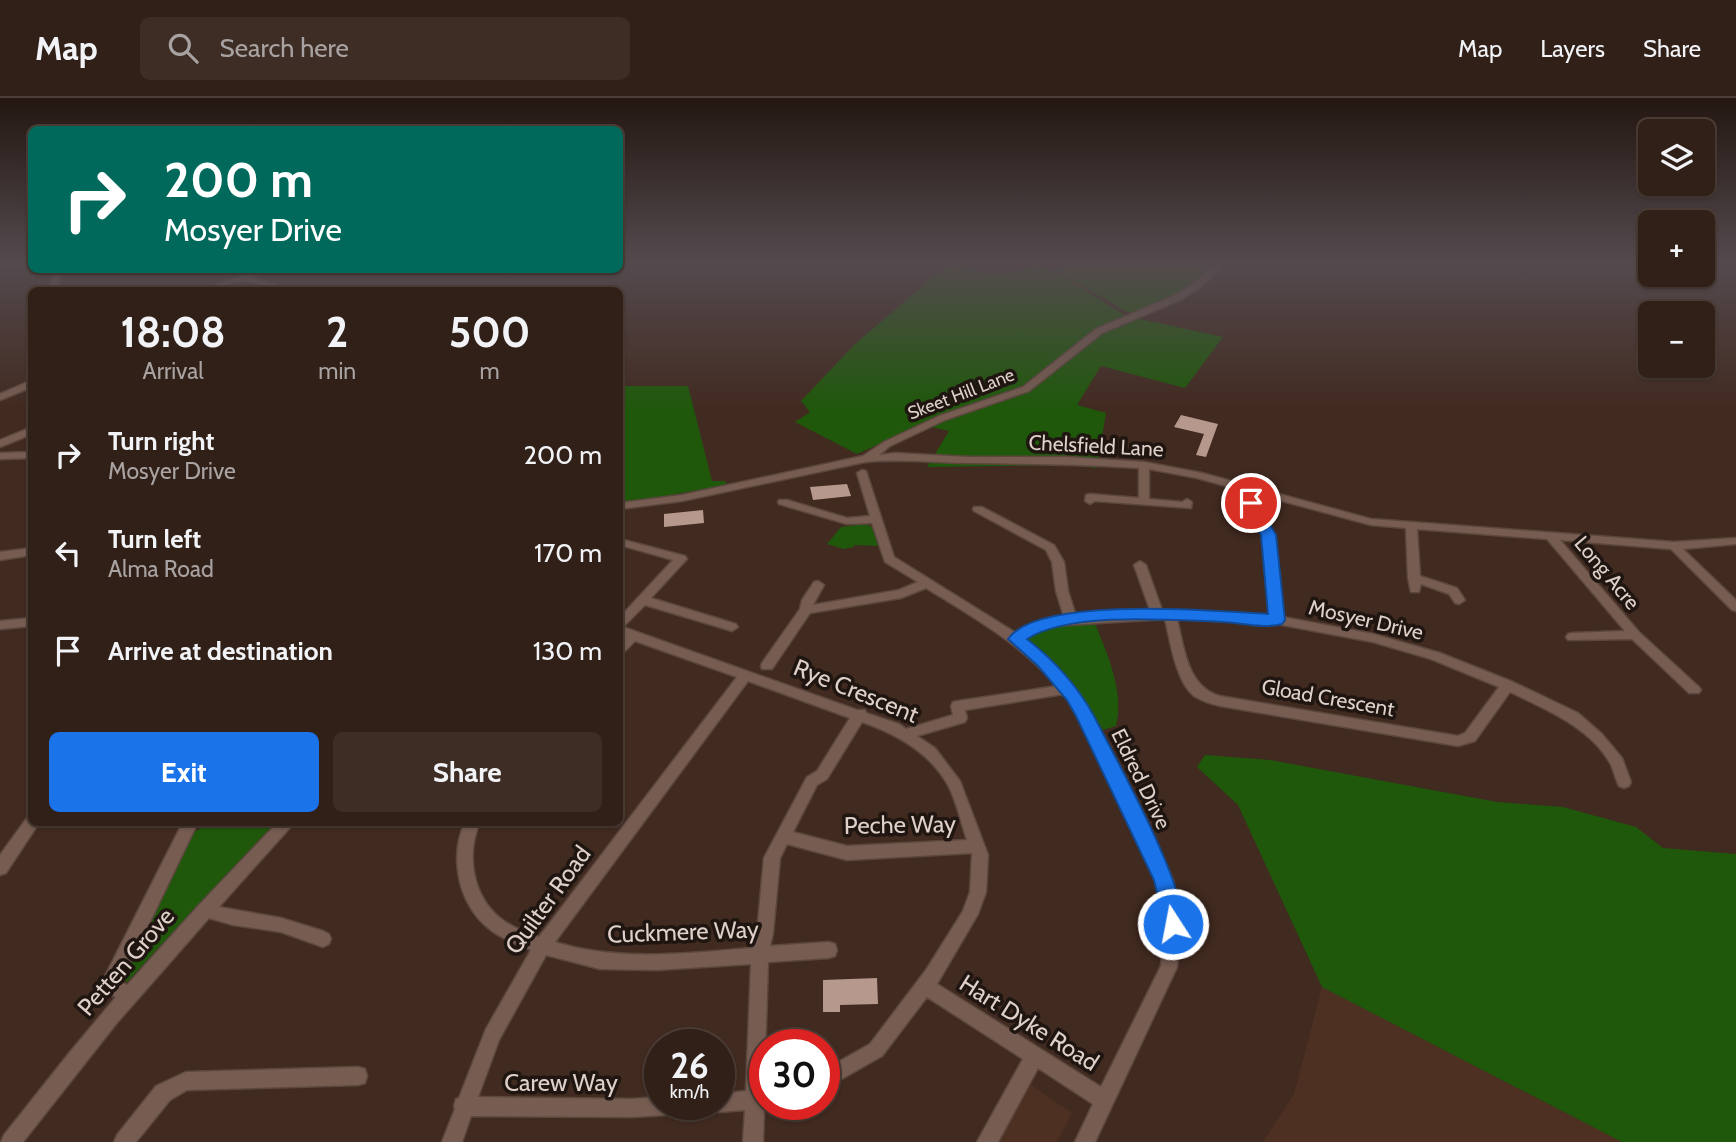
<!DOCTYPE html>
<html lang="en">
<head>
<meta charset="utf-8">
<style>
	body { margin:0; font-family:Cabin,sans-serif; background:#3d2d25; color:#f1f3f6; height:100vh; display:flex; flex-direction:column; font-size:26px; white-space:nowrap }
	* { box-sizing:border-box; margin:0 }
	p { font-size:23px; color:#a8a3a2 }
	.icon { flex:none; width:38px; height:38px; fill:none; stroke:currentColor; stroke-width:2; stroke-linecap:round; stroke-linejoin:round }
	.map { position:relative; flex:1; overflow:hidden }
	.panel { position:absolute; left:28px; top:189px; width:595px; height:539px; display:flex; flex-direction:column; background:#312018; border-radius:10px; box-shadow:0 2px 5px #0004,0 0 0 2px #4c3e37 }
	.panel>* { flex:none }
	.guide { position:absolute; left:28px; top:28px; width:595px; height:147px; border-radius:10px; box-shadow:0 2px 5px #0004,0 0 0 2px #4c3e37; background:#00695c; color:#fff; overflow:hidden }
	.tools { position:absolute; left:1638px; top:21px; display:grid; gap:14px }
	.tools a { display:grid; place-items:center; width:77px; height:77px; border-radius:10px; background:#312018; box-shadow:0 2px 5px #0004,0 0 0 2px #4c3e37; font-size:35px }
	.speed { position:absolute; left:644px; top:931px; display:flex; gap:14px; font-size:35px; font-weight:700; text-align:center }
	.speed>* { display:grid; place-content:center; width:91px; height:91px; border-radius:50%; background:#312018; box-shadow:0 2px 5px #0004,0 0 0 2px #4c3e37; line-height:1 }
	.speed small { font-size:18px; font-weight:400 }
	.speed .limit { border:10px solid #d22; background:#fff; color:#111 }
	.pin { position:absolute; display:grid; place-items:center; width:60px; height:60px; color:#fff; margin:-30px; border:4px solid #fff; border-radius:50%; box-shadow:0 2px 7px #0007 }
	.me { position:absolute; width:77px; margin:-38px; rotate:349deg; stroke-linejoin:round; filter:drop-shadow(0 0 5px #0008) }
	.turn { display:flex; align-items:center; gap:24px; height:147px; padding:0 21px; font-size:32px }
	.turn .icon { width:91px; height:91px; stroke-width:2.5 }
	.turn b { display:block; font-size:49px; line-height:60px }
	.eta { display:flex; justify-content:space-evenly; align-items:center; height:119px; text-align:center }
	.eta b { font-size:42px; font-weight:800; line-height:49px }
	.cta { display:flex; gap:14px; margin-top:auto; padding:14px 21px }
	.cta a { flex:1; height:80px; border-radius:10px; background:#1a73e8; color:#fff; font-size:28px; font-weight:800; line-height:80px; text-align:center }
	.cta a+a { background:#3d2d25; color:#f1f3f6 }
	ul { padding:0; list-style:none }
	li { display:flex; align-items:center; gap:21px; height:98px; padding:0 21px }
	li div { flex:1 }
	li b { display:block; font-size:26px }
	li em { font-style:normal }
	header { display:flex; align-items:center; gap:42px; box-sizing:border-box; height:98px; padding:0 35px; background:#312018; border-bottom:2px solid #4c3e37 }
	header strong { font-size:33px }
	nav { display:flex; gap:38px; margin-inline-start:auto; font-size:24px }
	.search { width:490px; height:63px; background:#3d2d25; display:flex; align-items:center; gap:18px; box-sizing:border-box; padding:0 24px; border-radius:10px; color:#a8a3a2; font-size:26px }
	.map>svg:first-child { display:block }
	.built { fill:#4d3022 }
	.green { fill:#1f580b }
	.building { fill:#b6998c }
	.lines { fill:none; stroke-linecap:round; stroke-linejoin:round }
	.minor-casing { stroke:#5b473e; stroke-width:3 }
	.minor { fill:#765c51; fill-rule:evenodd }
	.route { fill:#1a73e8; stroke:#114b97; stroke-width:2 }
	.labels { text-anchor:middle; stroke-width:7; stroke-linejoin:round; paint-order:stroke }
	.far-street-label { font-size:18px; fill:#dfd0c9; stroke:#201611 }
	.street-label { font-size:21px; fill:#dfd0c9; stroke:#201611 }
	.near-street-label { font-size:24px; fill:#dfd0c9; stroke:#201611 }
</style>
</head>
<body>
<header>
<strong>Map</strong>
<div class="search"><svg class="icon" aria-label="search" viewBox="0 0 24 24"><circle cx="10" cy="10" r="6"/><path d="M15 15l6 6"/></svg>Search here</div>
<nav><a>Map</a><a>Layers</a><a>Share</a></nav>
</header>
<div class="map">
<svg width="1736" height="1044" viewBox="0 0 1736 1044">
	<rect width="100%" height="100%" fill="#412a20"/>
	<g class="built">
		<path d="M1322,889L1622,1044H1263L1294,996Z"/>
		<path d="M1025,983L1072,1015L1057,1044H991Z"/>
	</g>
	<g class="green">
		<path d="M950,165L994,177L1037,168L1050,170L1126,218L1223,239L1185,290L1101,268L1077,307L1106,315L1097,370L1068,367L927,369L949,333L922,327L857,356L795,324L810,314L801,303L856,245Z"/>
		<path d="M1065,165H1214C1197,183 1152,216 1127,214L1055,172Z"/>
		<path d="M620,288H688L712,383H725L727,387L620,406Z"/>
		<path d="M865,426L872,429L878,448L854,447V449L844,451L827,446L841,429Z"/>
		<path d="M1093,521C1106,552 1125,594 1116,628L1103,632C1081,596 1058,566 1025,539L1057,525Z"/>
		<path d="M1205,657L1270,662L1497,704L1563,709L1636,729L1663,750L1736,756V1044H1622L1322,889L1238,707L1197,669Z"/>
		<path d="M211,725H275L126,885L124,871L190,736Z"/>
	</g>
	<g class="building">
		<path d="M1181,317L1218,326L1206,359L1196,357L1204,336L1174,329Z"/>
		<path d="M847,386L851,398L813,402L810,389Z"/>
		<path d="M703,412L704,425L664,429V416Z"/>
		<path d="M877,880L878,906L840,907V914H823V882Z"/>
	</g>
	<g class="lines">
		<defs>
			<g id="minor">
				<path d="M0,165H32V169L1,167Z"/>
				<path d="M1217,165H1225L1202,188L1182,201L1102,235L1029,293L945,322L890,348L879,357L895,355L969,359H1066L1144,364L1202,375L1371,421L1674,444L1736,440V446L1683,451L1736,502V513L1732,512L1671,451L1560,442L1639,534L1699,589L1701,592L1699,595H1689L1632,541L1568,542L1566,539L1568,536L1572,535L1625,533L1547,441L1417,431L1420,478L1457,490L1465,502L1459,506L1455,505L1449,496L1421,486L1419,494H1411L1408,480L1406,430L1371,427L1260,397L1256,405L1275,437L1283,519L1373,536L1440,555L1513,584L1578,615L1602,636L1622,660L1631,684L1629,688L1624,690L1619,688C1616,682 1614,674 1611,667C1592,630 1545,611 1510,594L1475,643L1458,648L1220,608C1211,606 1202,603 1194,598C1176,584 1170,542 1165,521L1051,528L1038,532L1025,541L1049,561L1073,588L1101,634L1173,782L1181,826L1177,869L1095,1044H1075L1093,1006L1038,970L998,1044H977L1023,961L927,899L882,958L824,991V972L870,946L926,872L963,813L970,794L972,757V755L847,762L787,746L780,760L773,835L770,848L829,844L835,846L837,852L835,858L829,860L768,864L764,991L765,1006H772L764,1010L763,1044H743L745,1012L719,1014L712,1012L710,1006L708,1013L701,1015L632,1019L471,1018L462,1044H442L455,1011L454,1008L456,1001L459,1000L486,931L531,852C516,846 500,840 487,829C458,804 449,759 465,724H480C466,756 472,797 500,820C511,829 525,834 539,839L737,579L635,543L624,554L620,555V544L624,539L620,537V519L673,462L620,447V441L685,458L687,461L651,500L736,526L738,529L732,533L645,507L623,529L857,612H865L866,615L899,626L906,631L953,617L951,608L953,604L958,603L1057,588C1021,546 973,519 926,490L901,500L810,515L772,571H762L761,568L762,565L800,511L802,502L814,484L818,483L824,487L813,507L899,492L918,484L885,464L872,425L847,426L779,406L778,404L779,402H787L847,420L870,418L857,375L862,372L866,373L894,459L1016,535C1031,525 1046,520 1064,519L1056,493L1052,464L1046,452L974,413L973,411L974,409H982L1054,447L1064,464L1068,493L1076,518L1150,512L1134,467L1140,463L1146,467L1162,512L1270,517L1263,437L1246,405L1251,395L1197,380L1149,371V401L1182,404L1187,401L1192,404L1191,410L1095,403L1090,406L1085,403L1086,397L1090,396L1139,400V370C1083,366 1028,366 972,365C936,365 901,360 865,364L682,403L620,411V405L682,397L863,358L884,344L939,318L1023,289L1096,231L1176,197L1196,184ZM1177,521L1277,526L1373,544L1431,561L1499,589L1465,635L1458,638L1220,598C1187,589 1184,549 1177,521ZM748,583L850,620L817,673L807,679L764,760L757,835L753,850C687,855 619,864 555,844ZM1064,596L1090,640L1157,782L1165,826L1161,868L1101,989L937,886L978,816L986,794L988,757L960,683L935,650L917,638L965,624L967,620L965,612ZM862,624C897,636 931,655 949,689C957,705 961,725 967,742L847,748L793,734L817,687L827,681ZM546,857L600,871L657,872L751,866L746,993L719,996V1006H660V999L632,1001L478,999L499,942Z"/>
				<path d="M48,172H56L61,175L57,192H49L53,176Z"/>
				<path d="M260,172H270L250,180L286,190L287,192C271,192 254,182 241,183C227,184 216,193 201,192Z"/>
				<path d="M32,282V289L0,302V296Z"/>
				<path d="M32,329V336L0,349V342Z"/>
				<path d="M32,354V360L0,361V355Z"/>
				<path d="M32,450V457L0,462V454Z"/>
				<path d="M32,520V528L0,531V523Z"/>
				<path d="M32,718V724H39L37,728L6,775L0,777V757L27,720Z"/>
				<path d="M183,724H198L121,884L127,887L199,807L278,724H295L219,809L281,820L323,833L329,836L331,841L329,846L323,849L281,834L233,827L209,820L116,926L23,1044H1L4,1037L70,954L116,899L108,896L103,882Z"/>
				<path d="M358,969L365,971L367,978L365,985L358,987L187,992L170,1002L136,1044H114L117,1037L156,988L186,974Z"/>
			</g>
		</defs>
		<use href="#minor" class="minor-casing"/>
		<use href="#minor" class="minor"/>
	</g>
	<linearGradient id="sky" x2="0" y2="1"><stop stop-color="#241712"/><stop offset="0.53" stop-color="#544a4e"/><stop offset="1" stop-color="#544a4e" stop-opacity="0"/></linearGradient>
	<rect width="1736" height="311" fill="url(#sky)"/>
	<path class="route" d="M1251,401L1256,402L1276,437L1285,522L1282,526C1265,531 1241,525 1223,524C1172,522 1071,513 1027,541C1055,563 1077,587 1094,618C1112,654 1195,801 1181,833L1173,835L1166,833L1154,782L1076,618L1067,602L1038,568L1008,541C1038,497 1217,513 1268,516L1261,437L1244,405Z"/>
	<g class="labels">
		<g class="far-street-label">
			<text transform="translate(961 296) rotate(-21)" y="6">Skeet Hill Lane</text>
		</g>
		<g class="street-label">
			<text transform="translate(1096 348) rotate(3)" y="7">Chelsfield Lane</text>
			<text transform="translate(1607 475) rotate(50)" y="7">Long Acre</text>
			<text transform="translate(1366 522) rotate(13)" y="7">Mosyer Drive</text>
			<text transform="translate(1328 600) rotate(10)" y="7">Gload Crescent</text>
			<text transform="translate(1141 681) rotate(64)" y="7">Eldred Drive</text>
		</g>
		<g class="near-street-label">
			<text transform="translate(856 593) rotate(22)" y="8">Rye Crescent</text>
			<text transform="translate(900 727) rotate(-1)" y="8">Peche Way</text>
			<text transform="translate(548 802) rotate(-54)" y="8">Quilter Road</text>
			<text transform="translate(683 834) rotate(-2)" y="8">Cuckmere Way</text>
			<text transform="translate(126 864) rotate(-49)" y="8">Petten Grove</text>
			<text transform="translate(1029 925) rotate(32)" y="8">Hart Dyke Road</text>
			<text x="561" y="993">Carew Way</text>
		</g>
	</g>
</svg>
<div class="tools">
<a><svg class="icon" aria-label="layers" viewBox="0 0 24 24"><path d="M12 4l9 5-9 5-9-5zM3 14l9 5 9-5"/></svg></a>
<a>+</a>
<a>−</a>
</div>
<div class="speed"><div>26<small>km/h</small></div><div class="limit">30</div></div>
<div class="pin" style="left:1251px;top:405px;background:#d93025"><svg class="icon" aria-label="arrive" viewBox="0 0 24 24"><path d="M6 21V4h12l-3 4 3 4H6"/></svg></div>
<svg class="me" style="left:1173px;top:826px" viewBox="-20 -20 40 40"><circle r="17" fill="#1a73e8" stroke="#fff" stroke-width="3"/><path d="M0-11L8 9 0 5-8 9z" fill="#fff"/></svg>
<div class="guide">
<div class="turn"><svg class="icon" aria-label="right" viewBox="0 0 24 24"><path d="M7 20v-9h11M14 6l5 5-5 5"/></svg><div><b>200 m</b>Mosyer Drive</div></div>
</div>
<section class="panel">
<div class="eta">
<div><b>18:08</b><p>Arrival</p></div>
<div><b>2</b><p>min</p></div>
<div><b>500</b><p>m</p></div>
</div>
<ul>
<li><svg class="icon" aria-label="right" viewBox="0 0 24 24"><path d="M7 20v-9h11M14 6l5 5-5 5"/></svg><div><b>Turn right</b><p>Mosyer Drive</p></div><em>200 m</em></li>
<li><svg class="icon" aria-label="left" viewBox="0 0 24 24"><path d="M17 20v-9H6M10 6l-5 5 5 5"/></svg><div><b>Turn left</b><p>Alma Road</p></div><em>170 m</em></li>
<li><svg class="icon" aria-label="arrive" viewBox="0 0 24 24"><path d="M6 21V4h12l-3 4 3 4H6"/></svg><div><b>Arrive at destination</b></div><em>130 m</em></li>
</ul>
<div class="cta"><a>Exit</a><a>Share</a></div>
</section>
</div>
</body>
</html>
